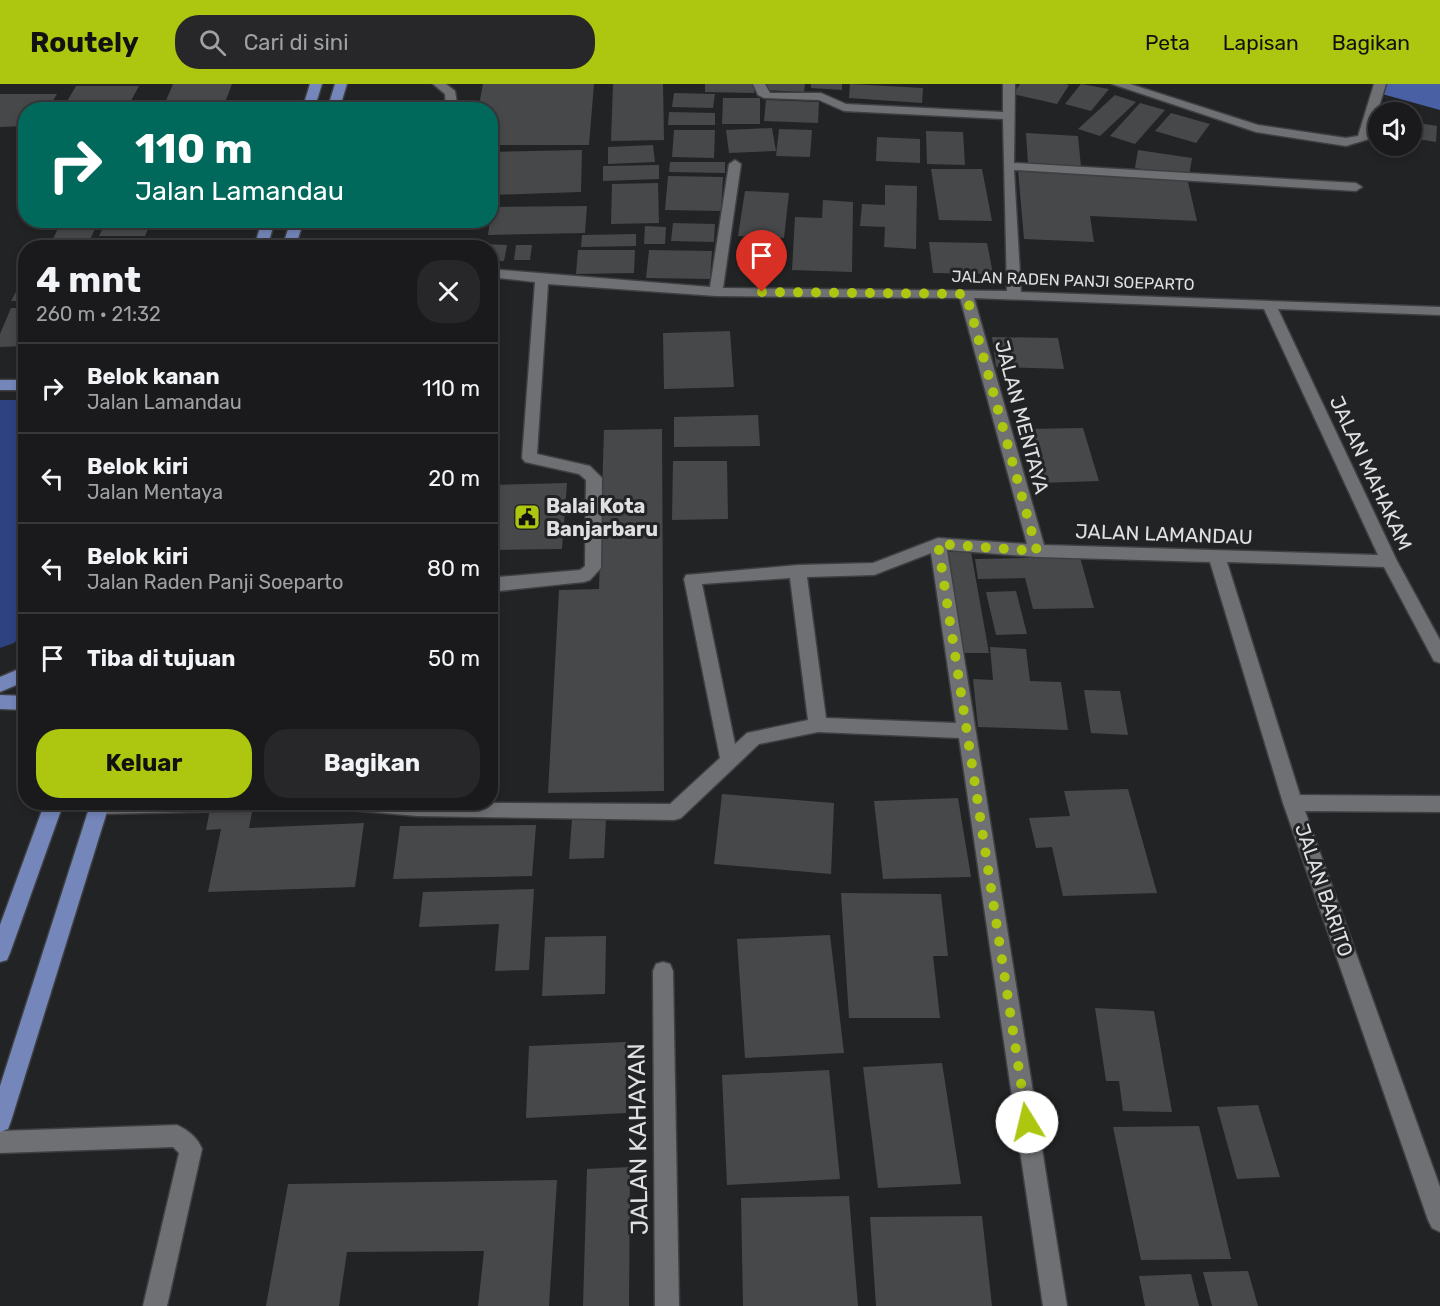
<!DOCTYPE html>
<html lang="id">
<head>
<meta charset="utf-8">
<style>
	body { margin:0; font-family:Rubik,sans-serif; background:#272729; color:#f1f3f6; height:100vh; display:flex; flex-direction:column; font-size:22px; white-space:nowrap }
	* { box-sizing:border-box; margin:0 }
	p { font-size:20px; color:#9fa1a3 }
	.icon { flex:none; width:33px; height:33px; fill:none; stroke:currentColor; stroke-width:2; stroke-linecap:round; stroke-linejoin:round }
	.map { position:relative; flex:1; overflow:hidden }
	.details { position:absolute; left:18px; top:156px; width:480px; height:570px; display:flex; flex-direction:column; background:#1a1a1c; border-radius:24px; box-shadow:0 3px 9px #0003,0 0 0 2px #38383b }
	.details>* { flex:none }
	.guide { position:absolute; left:18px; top:18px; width:480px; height:126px; border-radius:24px; box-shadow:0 3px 9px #0003,0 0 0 2px #38383b; background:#00695c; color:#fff; overflow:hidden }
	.controls { position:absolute; left:1368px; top:18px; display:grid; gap:12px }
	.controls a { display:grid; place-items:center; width:54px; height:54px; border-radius:50%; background:#1a1a1c; box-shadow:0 3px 9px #0003,0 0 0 2px #38383b; font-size:30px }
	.pin { position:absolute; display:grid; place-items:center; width:51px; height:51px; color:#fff; margin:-62px -26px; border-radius:50% 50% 50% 0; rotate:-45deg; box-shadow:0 0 6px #0007 }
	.pin .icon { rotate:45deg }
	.me { position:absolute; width:66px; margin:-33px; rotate:351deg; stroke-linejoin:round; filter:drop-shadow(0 0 4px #0008) }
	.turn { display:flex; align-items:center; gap:21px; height:126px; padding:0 18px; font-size:27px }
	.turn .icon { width:78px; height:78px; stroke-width:2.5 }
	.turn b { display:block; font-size:42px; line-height:51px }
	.round { display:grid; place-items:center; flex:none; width:63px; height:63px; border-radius:24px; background:#272729 }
	.headline { display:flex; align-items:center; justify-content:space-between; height:102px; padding:0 18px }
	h1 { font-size:36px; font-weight:700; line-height:45px }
	.cta { display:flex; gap:12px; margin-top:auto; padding:12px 18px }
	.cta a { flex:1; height:69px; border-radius:24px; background:#adc60f; color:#111; font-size:24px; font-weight:700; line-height:69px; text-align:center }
	.cta a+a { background:#272729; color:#f1f3f6 }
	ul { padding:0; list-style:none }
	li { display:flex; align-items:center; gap:18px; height:90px; padding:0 18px; border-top:2px solid #38383b }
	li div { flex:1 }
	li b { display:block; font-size:22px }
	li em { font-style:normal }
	header { display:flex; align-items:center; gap:36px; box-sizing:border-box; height:84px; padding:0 30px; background:#adc60f; color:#111 }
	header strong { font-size:28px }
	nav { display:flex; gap:33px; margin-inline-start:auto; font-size:21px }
	.search { width:420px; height:54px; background:#272729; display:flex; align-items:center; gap:15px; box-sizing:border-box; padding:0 21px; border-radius:24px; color:#9fa1a3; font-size:22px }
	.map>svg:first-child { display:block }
	.green { fill:#2e4180 }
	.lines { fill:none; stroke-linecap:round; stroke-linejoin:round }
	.river { fill:#4960a4; fill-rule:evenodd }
	.building { fill:#47484a }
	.minor-casing { stroke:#3e3f41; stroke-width:3 }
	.major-casing { stroke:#3e3f41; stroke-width:3 }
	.minor { fill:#6f7073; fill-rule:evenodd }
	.major { fill:#7486ba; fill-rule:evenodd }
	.route { stroke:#adc60f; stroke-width:10; stroke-dasharray:0 18 }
	.labels { text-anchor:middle; stroke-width:6; stroke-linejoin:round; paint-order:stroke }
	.far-street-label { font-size:16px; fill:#e0e0e2; stroke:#222325 }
	.street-label { font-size:20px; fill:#e0e0e2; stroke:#222325 }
	.poi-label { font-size:20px; font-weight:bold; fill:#e0e0e2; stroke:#222325; text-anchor:start }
	.near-street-label { font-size:24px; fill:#e0e0e2; stroke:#222325 }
</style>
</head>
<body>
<header>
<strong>Routely</strong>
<div class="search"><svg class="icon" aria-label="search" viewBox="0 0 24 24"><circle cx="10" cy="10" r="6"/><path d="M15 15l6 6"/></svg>Cari di sini</div>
<nav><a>Peta</a><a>Lapisan</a><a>Bagikan</a></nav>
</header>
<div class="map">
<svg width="1440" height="1222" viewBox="0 0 1440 1222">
	<rect width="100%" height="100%" fill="#222325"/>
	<path class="green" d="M0,316H26L25,547L14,559L0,564Z"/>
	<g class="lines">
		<path class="river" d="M1375,0H1440V26L1382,10Z"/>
	</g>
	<g class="building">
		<path d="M173,0H232L222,26H162Z"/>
		<path d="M483,0H594L589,61H490V26H478Z"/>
		<path d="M613,0H663L664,56L611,57Z"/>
		<path d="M705,0H755L754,9L705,8Z"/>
		<path d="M765,0H805L804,8L764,6Z"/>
		<path d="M811,0H842V6L811,4Z"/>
		<path d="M850,0L923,4L922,19L849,14Z"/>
		<path d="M1020,0H1065L1069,1L1057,20L1013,10Z"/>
		<path d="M1081,0L1109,5L1091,27L1065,20Z"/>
		<path d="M76,2H139L126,26H62Z"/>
		<path d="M674,9L715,10L713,24L672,23Z"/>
		<path d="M0,10H57L47,26H26V42L0,43Z"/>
		<path d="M1115,11L1136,18L1100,52L1078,45Z"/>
		<path d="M723,14H760V40H722Z"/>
		<path d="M766,16L819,18L818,39L764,37Z"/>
		<path d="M1140,19L1165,26L1135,60L1110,52Z"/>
		<path d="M669,28L715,29V41H668Z"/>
		<path d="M1171,29L1210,40L1196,59L1155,47Z"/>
		<path d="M1412,38L1437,42L1436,58L1412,54Z"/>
		<path d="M772,44L776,67L729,69L726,46Z"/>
		<path d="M779,45L812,46L810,73L776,72Z"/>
		<path d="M674,46H715L714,74L672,73Z"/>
		<path d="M926,47L963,48L965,81L927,80Z"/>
		<path d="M1026,49L1078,52L1081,83L1028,80Z"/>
		<path d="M877,53L920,55V79L876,77Z"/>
		<path d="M653,61L655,78L608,80V63Z"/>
		<path d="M582,66L581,108L490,111V68Z"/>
		<path d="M1138,66L1192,74L1189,92L1135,84Z"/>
		<path d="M670,78H725V89L669,88Z"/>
		<path d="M659,81V95L603,97V82Z"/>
		<path d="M931,85H982L992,137L939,136Z"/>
		<path d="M1018,86L1187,94L1197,137L1090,132L1094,158L1024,155Z"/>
		<path d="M668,92L723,93L721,127L665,126Z"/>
		<path d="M658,99L659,139L611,140L612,100Z"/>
		<path d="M885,101L917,102L916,165L884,163L885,143L860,142L862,120L885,121Z"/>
		<path d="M745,107L789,109L784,154L738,152Z"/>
		<path d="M823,116L853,118L852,188L792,186L795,133L822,134Z"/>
		<path d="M587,122L585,149L488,151L492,123Z"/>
		<path d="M62,136H99L89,158L51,159Z"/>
		<path d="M107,136H152L145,152H99Z"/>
		<path d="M673,139L715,140L714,158L671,157Z"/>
		<path d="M645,142L666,143L665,160H644Z"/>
		<path d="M636,150V162L581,163L582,151Z"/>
		<path d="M96,155H143L139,164H91Z"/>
		<path d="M326,156H377L374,164H324Z"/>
		<path d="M431,157H474L472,164H429Z"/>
		<path d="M929,158L987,159L993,190L933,189Z"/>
		<path d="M484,160L507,161L504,177H490V164H483Z"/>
		<path d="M516,161H532L530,176H514Z"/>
		<path d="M578,166H635L634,189L576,190Z"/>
		<path d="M649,166L712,167L710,195L646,194Z"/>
		<path d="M26,189V217H11Z"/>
		<path d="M11,224H26V262L0,263V250Z"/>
		<path d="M730,247L734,303L664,305L663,249Z"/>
		<path d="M992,253L1058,254L1064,285L996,283Z"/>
		<path d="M758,331L760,362L674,363V333Z"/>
		<path d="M1083,344L1099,397L1041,399L1026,345Z"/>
		<path d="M662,345L664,707L548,709L559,506L599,505L604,346Z"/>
		<path d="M673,377H727L728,435L672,436Z"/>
		<path d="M567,399L562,465L490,466V401Z"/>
		<path d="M947,468H971L989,569H963Z"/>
		<path d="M1080,473L1094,524L1033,525L1025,494L978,495L975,475Z"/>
		<path d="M1016,507L1027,550L996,551L986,508Z"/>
		<path d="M990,563L1026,565L1030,597L1061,598L1068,646L978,643L973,595L993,596Z"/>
		<path d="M1084,606L1120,607L1128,651L1091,649Z"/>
		<path d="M1128,705L1157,809L1063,812L1052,763L1036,764L1029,734L1070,732L1064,707Z"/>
		<path d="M722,710L834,719L831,790L714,780Z"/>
		<path d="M958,714L971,793L883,795L874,717Z"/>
		<path d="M253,723L249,744L364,739L355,803L208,808L221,745L206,746L210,725Z"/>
		<path d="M572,735H606L604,774L569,775Z"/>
		<path d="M536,741L532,792L393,795L400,742Z"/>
		<path d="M534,805L529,886L495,887L499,840L419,843L423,808Z"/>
		<path d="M841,809L941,810L948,872H933L940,934H849Z"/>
		<path d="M830,851L844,969L745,974L737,855Z"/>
		<path d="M606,852L605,910L542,912L545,853Z"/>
		<path d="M1095,924L1154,927L1172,1028L1123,1027L1119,997H1106Z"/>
		<path d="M626,958V1029L526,1034L529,962Z"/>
		<path d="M942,979L961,1100L878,1104L863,983Z"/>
		<path d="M829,986L840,1095L727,1101L722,991Z"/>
		<path d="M1258,1021L1280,1093L1237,1095L1217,1023Z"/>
		<path d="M1199,1042L1231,1175L1141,1176L1113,1043Z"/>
		<path d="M630,1083L629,1222H583L587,1085Z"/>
		<path d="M557,1096L549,1222H478L484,1167L347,1168L339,1222H266L288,1100Z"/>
		<path d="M849,1112L858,1222H743L741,1114Z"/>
		<path d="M982,1132L992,1222H876L870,1133Z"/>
		<path d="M1248,1187L1258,1222H1212L1203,1188Z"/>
		<path d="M1191,1190L1199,1222H1145L1139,1192Z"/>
	</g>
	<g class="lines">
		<defs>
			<g id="minor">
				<path d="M433,0H446L455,7L458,26H446L445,10Z"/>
				<path d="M753,0H765L770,9H821L846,20L1003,28V0H1015L1014,79L1356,99L1362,103L1356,107L1014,86L1021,208L1440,223V231L1278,225L1397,477L1440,556V579L1434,577L1384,483L1227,478L1300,711L1440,712V728L1305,727L1440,1103V1148L1432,1144L1428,1136L1283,719L1210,478L1037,473L947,466L1067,1222H1043L959,654L818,648L759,660L681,734L674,736L417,732L327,724L325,718L670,720L720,674L684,495L686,491L798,481L873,479L938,454L1027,460L960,214L716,212L548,200L537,370L590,382L602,394L601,484L590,496L584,498L490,508V495L498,493L580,486L585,482L586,396L579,390L525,378L522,374L535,198L490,193V185L710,203L729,80L735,76L741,80L723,204L1007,207L1003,35L844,27L819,16L764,14L758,11ZM974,214L1264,225L1378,471L1044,461ZM931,469L956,639L826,634L807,493L874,491ZM790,494L808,636L747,649L735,660L702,500Z"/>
				<path d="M1112,0H1130L1258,41L1346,54L1358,52L1374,0H1386L1369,55L1346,62L1256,48Z"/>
				<path d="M92,718H286L284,724L277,726L100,730L93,728L90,722Z"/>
				<path d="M663,878L670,880L673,887L679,1222H655L653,887L656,880Z"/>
				<path d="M177,1041C188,1046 198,1054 202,1065L167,1222H143L179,1069L173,1063L0,1069V1047Z"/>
			</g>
			<g id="major">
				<path d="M310,0H322L314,26H302Z"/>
				<path d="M335,0H347L339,26H327Z"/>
				<path d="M262,136H275L267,164H254Z"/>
				<path d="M291,136H304L295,164H282Z"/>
				<rect x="0" y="296" width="26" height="10"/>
				<path d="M26,582V597L0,608V593Z"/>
				<path d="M0,611L26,612V626L0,625Z"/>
				<path d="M45,718H64L10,869L7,876L0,878V841Z"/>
				<path d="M91,718H110L11,1037L8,1045L0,1048V1002Z"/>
			</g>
		</defs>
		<use href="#minor" class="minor-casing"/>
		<use href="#major" class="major-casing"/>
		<use href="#minor" class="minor"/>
		<use href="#major" class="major"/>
	</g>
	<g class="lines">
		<path class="route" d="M762,208L966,210L1037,467L938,460L1027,1038"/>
	</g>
	<defs>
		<symbol id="civic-square" viewBox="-11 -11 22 22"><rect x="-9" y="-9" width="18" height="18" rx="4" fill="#adc60f" stroke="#222325"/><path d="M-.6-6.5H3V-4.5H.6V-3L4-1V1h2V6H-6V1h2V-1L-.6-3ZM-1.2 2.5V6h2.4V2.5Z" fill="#111"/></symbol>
	</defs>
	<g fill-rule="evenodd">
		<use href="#civic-square" x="512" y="418" width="30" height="30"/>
	</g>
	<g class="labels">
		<g class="far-street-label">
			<text transform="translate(1073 196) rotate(2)" y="6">JALAN RADEN PANJI SOEPARTO</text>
		</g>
		<g class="street-label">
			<text transform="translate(1022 333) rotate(75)" y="7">JALAN MENTAYA</text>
			<text transform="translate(1371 389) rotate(65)" y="7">JALAN MAHAKAM</text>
			<text transform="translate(1164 450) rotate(2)" y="7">JALAN LAMANDAU</text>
			<text transform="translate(1324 806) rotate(71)" y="7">JALAN BARITO</text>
		</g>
		<g class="poi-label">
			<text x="546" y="429">Balai Kota<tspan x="546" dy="23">Banjarbaru</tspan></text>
		</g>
		<g class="near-street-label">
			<text transform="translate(638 1055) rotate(-91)" y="8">JALAN KAHAYAN</text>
		</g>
	</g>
</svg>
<div class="controls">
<a><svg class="icon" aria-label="sound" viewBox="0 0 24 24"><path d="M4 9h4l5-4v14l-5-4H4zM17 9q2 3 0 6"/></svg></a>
</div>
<div class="pin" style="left:762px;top:208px;background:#d93025"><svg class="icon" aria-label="arrive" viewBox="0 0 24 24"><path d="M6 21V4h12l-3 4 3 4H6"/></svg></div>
<svg class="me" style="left:1027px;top:1038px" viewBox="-20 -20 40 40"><circle r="19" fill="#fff"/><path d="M0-13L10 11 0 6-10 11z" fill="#adc60f"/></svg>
<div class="guide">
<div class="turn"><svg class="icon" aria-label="right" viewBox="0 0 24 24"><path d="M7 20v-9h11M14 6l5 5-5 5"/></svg><div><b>110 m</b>Jalan Lamandau</div></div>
</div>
<section class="details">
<div class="headline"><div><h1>4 mnt</h1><p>260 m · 21:32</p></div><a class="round"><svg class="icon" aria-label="close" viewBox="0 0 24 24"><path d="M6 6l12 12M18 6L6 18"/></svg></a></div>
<ul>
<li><svg class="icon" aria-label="right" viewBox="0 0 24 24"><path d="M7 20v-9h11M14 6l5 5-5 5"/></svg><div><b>Belok kanan</b><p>Jalan Lamandau</p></div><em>110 m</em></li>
<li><svg class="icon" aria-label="left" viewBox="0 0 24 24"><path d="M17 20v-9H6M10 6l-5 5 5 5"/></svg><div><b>Belok kiri</b><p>Jalan Mentaya</p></div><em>20 m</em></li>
<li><svg class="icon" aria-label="left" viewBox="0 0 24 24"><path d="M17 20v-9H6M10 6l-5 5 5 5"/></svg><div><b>Belok kiri</b><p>Jalan Raden Panji Soeparto</p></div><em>80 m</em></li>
<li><svg class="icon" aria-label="arrive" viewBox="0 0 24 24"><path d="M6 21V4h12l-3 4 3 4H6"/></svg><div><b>Tiba di tujuan</b></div><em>50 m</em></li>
</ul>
<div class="cta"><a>Keluar</a><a>Bagikan</a></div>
</section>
</div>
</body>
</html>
